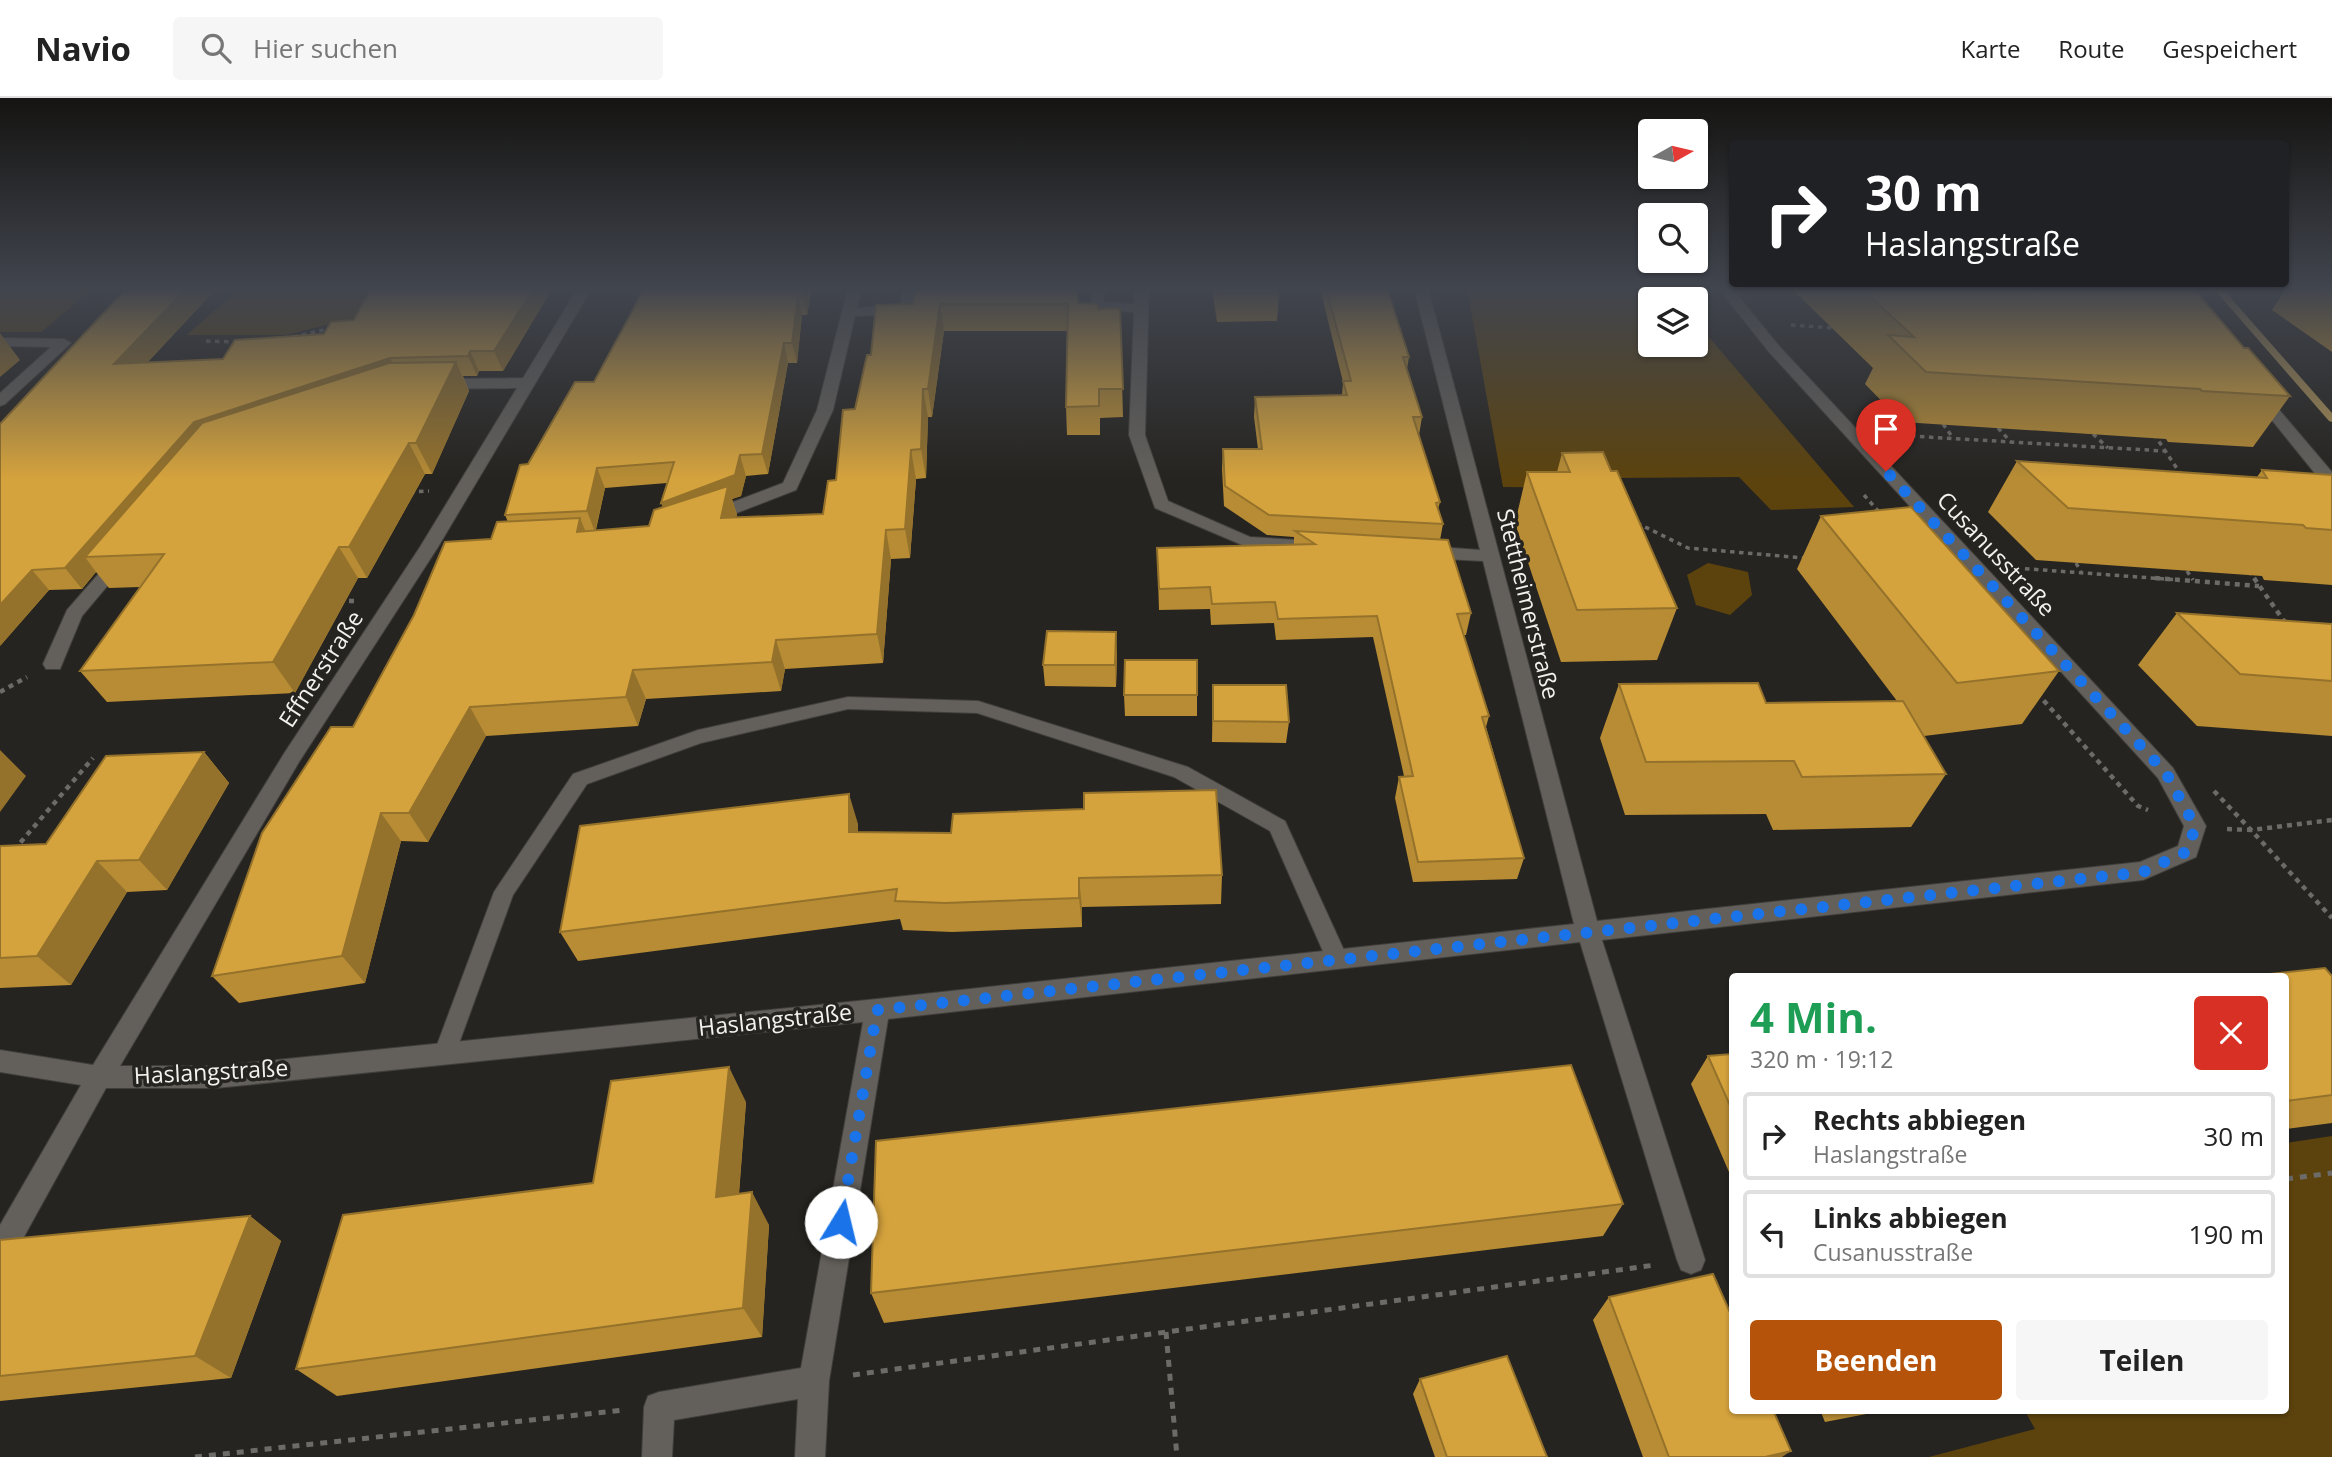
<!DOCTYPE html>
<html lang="de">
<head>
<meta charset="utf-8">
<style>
	body { margin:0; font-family:"Open Sans",sans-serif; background:#f6f6f6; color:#222; height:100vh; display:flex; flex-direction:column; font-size:26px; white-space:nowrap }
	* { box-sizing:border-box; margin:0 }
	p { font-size:23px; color:#767676 }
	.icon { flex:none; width:38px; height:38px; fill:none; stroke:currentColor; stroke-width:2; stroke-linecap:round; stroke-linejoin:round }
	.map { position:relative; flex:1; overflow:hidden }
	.sheet { position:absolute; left:1729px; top:875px; width:560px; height:441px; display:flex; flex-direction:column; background:#fff; border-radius:7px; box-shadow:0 2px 5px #0004 }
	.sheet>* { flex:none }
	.hud { position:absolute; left:1729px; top:42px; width:560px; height:147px; border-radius:7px; box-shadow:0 2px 5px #0004; background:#202124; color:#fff; overflow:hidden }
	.needle { width:46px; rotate:82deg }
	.fabs { position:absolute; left:1638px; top:21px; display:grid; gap:14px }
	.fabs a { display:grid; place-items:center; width:70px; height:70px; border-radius:7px; background:#fff; box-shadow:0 2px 5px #0004; font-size:35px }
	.pin { position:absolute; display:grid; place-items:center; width:60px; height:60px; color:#fff; margin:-72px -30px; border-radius:50% 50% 50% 0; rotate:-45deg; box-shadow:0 0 7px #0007 }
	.pin .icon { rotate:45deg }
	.me { position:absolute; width:77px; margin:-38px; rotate:9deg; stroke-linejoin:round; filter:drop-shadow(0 0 5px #0008) }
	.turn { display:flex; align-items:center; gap:24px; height:147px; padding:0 21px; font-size:32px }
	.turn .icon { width:91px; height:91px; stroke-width:2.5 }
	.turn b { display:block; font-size:49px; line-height:60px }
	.round { display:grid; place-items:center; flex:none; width:74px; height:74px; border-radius:7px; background:#f6f6f6 }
	.headline { display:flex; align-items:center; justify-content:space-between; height:119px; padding:0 21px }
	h1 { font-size:42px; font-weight:700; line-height:52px; color:#1e9e55 }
	.primary-button { display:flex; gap:14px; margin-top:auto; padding:14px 21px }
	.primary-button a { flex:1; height:80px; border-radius:7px; background:#b45309; color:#fff; font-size:28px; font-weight:700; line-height:80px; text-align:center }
	.primary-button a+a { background:#f6f6f6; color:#222 }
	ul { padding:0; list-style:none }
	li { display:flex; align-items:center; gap:21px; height:88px; margin:0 14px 10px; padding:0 7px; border:4px solid #e0e0e0; border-radius:7px }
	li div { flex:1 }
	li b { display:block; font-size:26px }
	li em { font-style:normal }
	header { display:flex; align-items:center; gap:42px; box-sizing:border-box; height:98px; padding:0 35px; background:#fff; border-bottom:2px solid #e0e0e0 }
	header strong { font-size:33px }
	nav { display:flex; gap:38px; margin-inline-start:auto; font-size:24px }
	.search { width:490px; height:63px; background:#f6f6f6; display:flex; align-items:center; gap:18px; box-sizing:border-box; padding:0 24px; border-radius:7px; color:#767676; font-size:26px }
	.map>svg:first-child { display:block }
	.green { fill:#5c430e }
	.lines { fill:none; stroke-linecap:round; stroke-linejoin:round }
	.stream { fill:#aa8f54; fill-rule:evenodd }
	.lane-casing { stroke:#413f3c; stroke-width:2 }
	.street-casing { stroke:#413f3c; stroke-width:2 }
	.path-far2 { stroke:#6d6b68; stroke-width:3.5; stroke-dasharray:4.5 4.5; stroke-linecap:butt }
	.path-far1 { stroke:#6d6b68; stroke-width:4.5; stroke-dasharray:5 5; stroke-linecap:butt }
	.path { stroke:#6d6b68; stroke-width:5; stroke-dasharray:7 7; stroke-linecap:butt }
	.lane { fill:#63605b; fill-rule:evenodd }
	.street { fill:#63605b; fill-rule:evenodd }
	.wall { fill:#b78c34; fill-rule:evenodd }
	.shaded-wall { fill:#95722b }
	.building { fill:#d5a33d; stroke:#95722b; stroke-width:2 }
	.route { stroke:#1a73e8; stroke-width:12; stroke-dasharray:0 21.6 }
	.labels { text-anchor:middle; stroke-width:7; stroke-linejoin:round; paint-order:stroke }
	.street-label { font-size:23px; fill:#f3f2ef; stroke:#262420 }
</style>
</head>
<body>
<header>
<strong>Navio</strong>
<div class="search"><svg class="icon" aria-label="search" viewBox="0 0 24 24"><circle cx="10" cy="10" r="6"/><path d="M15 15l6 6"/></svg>Hier suchen</div>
<nav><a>Karte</a><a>Route</a><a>Gespeichert</a></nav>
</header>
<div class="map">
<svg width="2332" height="1359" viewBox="0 0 2332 1359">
	<rect width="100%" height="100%" fill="#262420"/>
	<g class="green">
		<path d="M0,190H94L41,234H0Z"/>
		<path d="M240,190H419L406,207L286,237H187Z"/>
		<path d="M1467,190H1666L1676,201H1650V247H1696V224L1854,409L1771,412L1739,379L1615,380L1613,390L1503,389Z"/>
		<path d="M1708,465L1748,474L1752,497L1730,517L1696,507L1687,477Z"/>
		<path d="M2332,1038V1359H1929L2035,1331L2025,1313L2286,1312V1045Z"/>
	</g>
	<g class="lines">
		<path class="stream" d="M2213,190H2222L2332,315V324L2329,323Z"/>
		<defs>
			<path id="lane" d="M848,599L978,603L1188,669L1285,723L1348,861L1345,867L1337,870L1329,867L1270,733L1174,679L977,615L848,611L701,645L587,686L513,797L453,962L445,965L437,962L434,955L494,794L573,676L698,632Z"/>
			<g id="street">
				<path d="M578,190H592L438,449L299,664L120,968H216L877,901L1574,826L1483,463L1425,460L1416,454L1425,448L1480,452L1414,190H1428L1597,823L2140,764L2178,748L2184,728L2158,680L1769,254L1718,190H1732L1779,248L2173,670L2206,728L2196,759L2143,782L1602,842L1705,1162L1701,1172L1691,1176L1681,1172L1677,1162L1580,844L888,921L829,1283L825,1359H795L798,1301L674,1322L672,1359H642L644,1309L648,1298L659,1294L801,1270L863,924L216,990H106L10,1164L0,1168V1127L81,987L0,974V952L93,967L285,654L420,449L517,290L437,291L429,286L437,281L523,280Z"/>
				<path d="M848,190H862L857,210L900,206L904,190H918L911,212L888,217L855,218L833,312L796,392L716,423H704L701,419L704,415L783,385L817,312Z"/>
				<path d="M1092,190H1106L1103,204L1134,206L1135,190H1149L1145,337L1168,403L1250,439L1316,443L1322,444L1325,448L1322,452L1247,449L1155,410L1129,337L1134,214L1090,211Z"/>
				<path d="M0,240L64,241L71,245L5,306L0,308V295L51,249L0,248Z"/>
				<path d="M2259,292L2264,294L2332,374V390L2326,389L2254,300L2251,297Z"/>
				<path d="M121,455L130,461L82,518L60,571H46L43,566L67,512L115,457Z"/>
			</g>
		</defs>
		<use href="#lane" class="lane-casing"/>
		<use href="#street" class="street-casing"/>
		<g class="path-far2">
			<path d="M1685,190L1693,201"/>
			<path d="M1791,227L1834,230"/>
			<path d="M293,239L332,230"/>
			<path d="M206,243L239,244"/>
			<path d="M1943,326L1953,340"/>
			<path d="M1998,330L2011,344"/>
			<path d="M2093,336L2108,350"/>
			<path d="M2154,336L2182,378"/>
			<path d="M1893,337L2164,353"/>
			<path d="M410,394L429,393"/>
			<path d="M1864,397L1879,414"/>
			<path d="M1637,425L1688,450L1804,460"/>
			<path d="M2076,465L2081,474"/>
			<path d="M2016,470L2179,482"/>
			<path d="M2187,473L2193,482"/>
			<path d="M2249,473L2255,482"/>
		</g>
		<g class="path-far1">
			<path d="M2155,480L2259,488"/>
			<path d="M2254,480L2286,526"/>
			<path d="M339,503H359"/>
			<path d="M0,594L27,579"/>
			<path d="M2037,595L2138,708L2148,712"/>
			<path d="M2214,693L2251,732L2332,722"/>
			<path d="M2227,731L2251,732L2332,820"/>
			<path d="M14,752L93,660"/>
		</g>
		<g class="path">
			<path d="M2286,1081L2332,1075"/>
			<path d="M1166,1234L1177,1359"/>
			<path d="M853,1277L1655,1167"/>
			<path d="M195,1359L623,1312"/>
		</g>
		<use href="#lane" class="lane"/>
		<use href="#street" class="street"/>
	</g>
	<g class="wall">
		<path d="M127,190H230L227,193H214L147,265L223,261L324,236L354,222L371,190H546L549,196L503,273H479L477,278H463L469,293L432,376H425L367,480H358L295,595L107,604L80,573L140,489L109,490L96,474L82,491L49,492L0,548Z"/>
		<path d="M812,190L807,217H802L797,265H788L768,376L746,378L741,398L732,401L737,417L736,419L823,416L836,382L871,257L913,206L1078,205L1099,211L1120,210L1123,319L1100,320V337H1067L1066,309L1067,233H944L932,319H928L926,380L916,381L910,460L891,461L883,565L785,571L781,593L646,601L638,628L486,638L428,744L401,743L365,885L239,905L212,878L353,629L491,441L508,424L505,417L528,366L594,284L634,210ZM667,385L663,409L649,428L596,432L605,390Z"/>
		<path d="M1212,190H1278L1279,195L1277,223L1217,224Z"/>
		<path d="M1320,190H1387L1409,259L1407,271L1422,319L1419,337L1440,404L1438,411L1443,426L1440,442L1471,515L1466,537H1464L1489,618L1486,629L1524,760L1517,781L1413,784L1395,700L1399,679L1404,678L1373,539L1276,542L1274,525L1211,527L1210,511L1159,512L1157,450L1294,446V439L1267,437L1224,408L1222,371L1223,351H1258L1254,319L1255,299L1342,297L1343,284Z"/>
		<path d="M1793,190H2193L2244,250L2290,298L2253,349L2168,344L2166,341L1902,324L1865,286L1873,270L1793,192Z"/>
		<path d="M2278,190H2332V254L2272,212L2284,194Z"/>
		<path d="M1562,355L1677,510L1657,562L1561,564L1515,425L1527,374H1557Z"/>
		<path d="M2017,363L2257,379L2262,372L2332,377V487L2264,482L2262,478L2036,462L1988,414Z"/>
		<path d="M1821,418L2059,573L2022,626L1924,638L1946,676L1911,729L1773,732L1766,716L1625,717L1600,640L1619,586L1766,605L1897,603L1797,471Z"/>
		<path d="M2177,515L2332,526V638L2197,628L2138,567Z"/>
		<path d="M1117,555L1116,589L1045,588L1043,567Z"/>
		<path d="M1213,587L1289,624L1286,645L1212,644Z"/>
		<path d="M1124,597H1197V618H1125Z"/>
		<path d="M204,654L229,685L167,792L127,794L71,887L0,890V748L46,746Z"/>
		<path d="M858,726V734L1222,777L1221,806L1082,809V829L952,834L903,832L900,821L578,863L560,834Z"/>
		<path d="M2286,878H2332V1025L2286,1031Z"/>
		<path d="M1732,956V1081L1691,986L1708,958Z"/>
		<path d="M746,1004L739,1096L769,1127L762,1239L337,1298L296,1271L593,1085Z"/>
		<path d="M1623,1106L1603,1138L884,1225L871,1195Z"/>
		<path d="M250,1118L281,1143L231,1280L0,1303V1142Z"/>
		<path d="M1609,1199L1782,1359H1643L1593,1222Z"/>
		<path d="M1420,1281L1547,1359H1435L1413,1296Z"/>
		<path d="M1820,1312H1887L1825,1324Z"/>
	</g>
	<g class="shaded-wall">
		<path d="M187,190H213L214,193L127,286L114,266Z"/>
		<path d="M534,190H546L549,196L503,273L494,253Z"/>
		<path d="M804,190H812L807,217L802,198Z"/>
		<path d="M798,198L802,217L797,265L792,245Z"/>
		<path d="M940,206L944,233L932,319L928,291Z"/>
		<path d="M0,235L20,262L0,279Z"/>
		<path d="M784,245L788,265L768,376L762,356Z"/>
		<path d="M470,253L479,273L477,278L468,258Z"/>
		<path d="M390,260L400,280L85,459L96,474L82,491L65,470L194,324Z"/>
		<path d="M456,264L469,293L432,376L416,345Z"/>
		<path d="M923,291L928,319L926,380L921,351Z"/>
		<path d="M409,345L425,376L367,480L349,449Z"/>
		<path d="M911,352L916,381L910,460L905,431Z"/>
		<path d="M740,357L746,378L741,398L732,401L737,417L730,449L669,425L661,405Z"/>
		<path d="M597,370L605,390L595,434L587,413Z"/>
		<path d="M580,420L592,449L577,434Z"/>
		<path d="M886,432L891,461L883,565L877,536Z"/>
		<path d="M339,449L358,480L295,595L273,564Z"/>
		<path d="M32,472L49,492L0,548V507Z"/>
		<path d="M1116,534L1117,555L1116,589L1115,567Z"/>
		<path d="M776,542L785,571L781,593L772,564Z"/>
		<path d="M633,572L646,601L638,628L626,599Z"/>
		<path d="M470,609L486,638L428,744L409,715Z"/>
		<path d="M0,652L26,678L0,714Z"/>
		<path d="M204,654L229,685L167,792L139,762Z"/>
		<path d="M849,696L858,726V763L849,734Z"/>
		<path d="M381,715L401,743L365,885L342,858Z"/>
		<path d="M97,763L127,794L71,887L37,858Z"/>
		<path d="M1079,780L1082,809V829L1079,800Z"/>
		<path d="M729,969L746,1004L736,1131L716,1099Z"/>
		<path d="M752,1094L769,1127L762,1239L743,1210Z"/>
		<path d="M250,1118L281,1143L231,1280L195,1258Z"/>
		<path d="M1791,1353L1782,1359H1765Z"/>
	</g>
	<g class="building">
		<path d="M127,190H187L114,266L223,261L235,242L324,236L331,224L354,222L371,190H534L494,253H470L468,258L390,260L194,324L65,470L32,472L0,507V326Z"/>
		<path d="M643,190H804L802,198H798L792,245H784L762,356L740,357L735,377L661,405L674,364L597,370L587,413L505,417L520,367L528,366L575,284H594L634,210Z"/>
		<path d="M916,190H1077L1078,205L1098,206V211L1120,210L1123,291H1099V308L1066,309L1068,206H940L928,291H923L921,351L911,352L905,431L886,432L877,536L776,542L772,564L633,572L626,599L470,609L409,715H381L342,858L212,878L262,735L331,629H353L414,517L445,444L491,441L497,424L580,420L577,434L649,428L654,412L728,388L721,420L823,416L828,383L836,382L843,312L855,311L867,257H871L876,207L913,206Z"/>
		<path d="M1217,190H1278L1279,195L1218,196Z"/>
		<path d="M1326,190H1387L1409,259H1403L1422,319H1413L1440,404L1436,405L1443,426L1269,417L1225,388L1223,351H1262L1255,299L1347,297L1343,283H1351Z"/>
		<path d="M1861,190H2193L2244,250H2248L2290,298L2202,293L2200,291L1926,274L1888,237L1914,239Z"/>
		<path d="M2315,190H2332V202Z"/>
		<path d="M456,264L416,345H409L349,449H339L273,564L80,573L164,456L85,459L202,325L389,265Z"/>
		<path d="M1603,354L1611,373H1617L1677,510L1577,512L1527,374H1570L1562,355Z"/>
		<path d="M2017,363L2267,380L2262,372L2332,377V432L2306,430L2303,427L2068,410Z"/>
		<path d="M1911,409L2059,573L1957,585L1821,418Z"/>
		<path d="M1295,433L1448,442L1471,515L1457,516L1489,618L1482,619L1524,760L1418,764L1399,679L1413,678L1377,518L1278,521L1275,504L1212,506L1210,489L1159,491L1157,450L1315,446Z"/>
		<path d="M2177,515L2332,526V583L2240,576Z"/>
		<path d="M1047,533L1116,534L1115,567H1043Z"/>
		<path d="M1125,562H1197V597H1124Z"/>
		<path d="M1758,585L1766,605L1903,603L1946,676L1802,679L1794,663L1646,664L1619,586Z"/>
		<path d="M1213,587H1286L1289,624L1213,623Z"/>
		<path d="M204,654L139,762L97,763L37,858L0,860V748L46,746L106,658Z"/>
		<path d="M1216,692L1222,777L1079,780V800L945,805L895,803L897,791L560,834L580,728L849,696V734L951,735L953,716L1084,711V695Z"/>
		<path d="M2325,870L2332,878V997L2286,1003V878H2253Z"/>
		<path d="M1732,956V1012L1708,958Z"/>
		<path d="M1571,967L1623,1106L871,1195L876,1043Z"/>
		<path d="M729,969L716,1099L752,1094L743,1210L296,1271L343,1117L593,1085L611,983Z"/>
		<path d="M250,1118L195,1258L0,1278V1142Z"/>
		<path d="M1713,1176L1732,1219V1312H1773L1791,1353L1765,1359H1669L1609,1199Z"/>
		<path d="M1507,1258L1547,1359H1447L1420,1281Z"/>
	</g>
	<linearGradient id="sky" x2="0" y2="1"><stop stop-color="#151412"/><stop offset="0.5" stop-color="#41454e"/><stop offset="1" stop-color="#41454e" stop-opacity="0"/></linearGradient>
	<rect width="2332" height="381" fill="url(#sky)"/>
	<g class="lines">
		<path class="route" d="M841,1124L877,912L2143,774L2188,753L2195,728L2166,675L1886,373"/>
	</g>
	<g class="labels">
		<g class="street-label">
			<text transform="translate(1996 456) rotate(47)" y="8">Cusanusstraße</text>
			<text transform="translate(1528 506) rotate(76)" y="8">Stettheimerstraße</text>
			<text transform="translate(321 571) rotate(-57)" y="8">Effnerstraße</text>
			<text transform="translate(775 922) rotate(-6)" y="8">Haslangstraße</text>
			<text transform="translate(211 974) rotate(-3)" y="8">Haslangstraße</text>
		</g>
	</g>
</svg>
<div class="fabs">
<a><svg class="needle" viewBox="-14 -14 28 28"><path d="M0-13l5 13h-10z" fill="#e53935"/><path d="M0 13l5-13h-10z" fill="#767676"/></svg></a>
<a><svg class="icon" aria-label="search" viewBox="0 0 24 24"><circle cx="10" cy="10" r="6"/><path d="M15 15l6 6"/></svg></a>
<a><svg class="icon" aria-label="layers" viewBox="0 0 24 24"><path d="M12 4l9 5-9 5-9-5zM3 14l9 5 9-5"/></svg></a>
</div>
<div class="pin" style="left:1886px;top:373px;background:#d93025"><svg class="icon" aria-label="arrive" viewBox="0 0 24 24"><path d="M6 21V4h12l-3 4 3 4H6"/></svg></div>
<svg class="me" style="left:841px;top:1124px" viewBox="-20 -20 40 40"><circle r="19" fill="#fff"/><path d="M0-13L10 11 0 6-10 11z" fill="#1a73e8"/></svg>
<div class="hud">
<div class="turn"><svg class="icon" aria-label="right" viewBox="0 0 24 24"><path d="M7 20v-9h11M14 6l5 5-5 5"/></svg><div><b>30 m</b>Haslangstraße</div></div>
</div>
<section class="sheet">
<div class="headline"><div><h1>4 Min.</h1><p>320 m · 19:12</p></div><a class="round" style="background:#d93025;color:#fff"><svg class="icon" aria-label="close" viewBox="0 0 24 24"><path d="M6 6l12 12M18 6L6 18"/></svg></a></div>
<ul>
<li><svg class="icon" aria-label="right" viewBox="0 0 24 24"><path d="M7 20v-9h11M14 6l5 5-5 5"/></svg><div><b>Rechts abbiegen</b><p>Haslangstraße</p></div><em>30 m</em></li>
<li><svg class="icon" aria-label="left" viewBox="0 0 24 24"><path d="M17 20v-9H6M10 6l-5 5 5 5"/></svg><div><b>Links abbiegen</b><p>Cusanusstraße</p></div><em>190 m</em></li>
</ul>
<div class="primary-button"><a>Beenden</a><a>Teilen</a></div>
</section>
</div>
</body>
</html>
